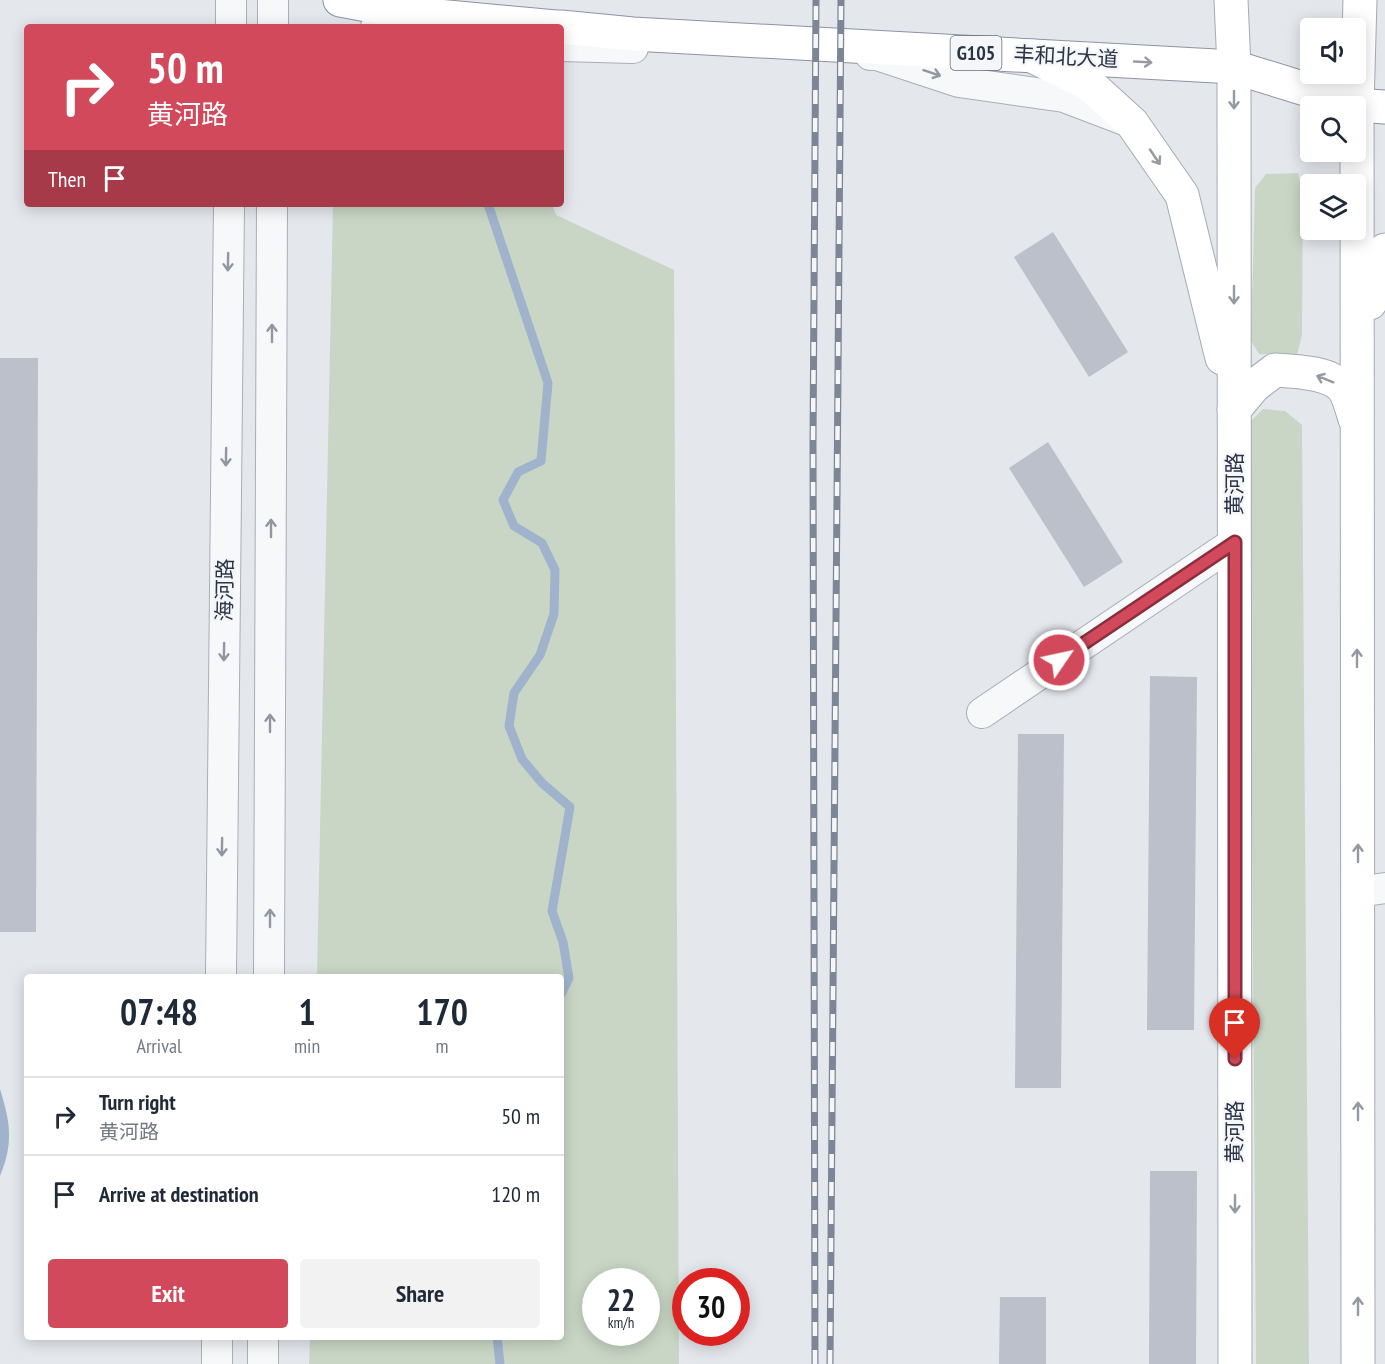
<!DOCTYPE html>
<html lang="en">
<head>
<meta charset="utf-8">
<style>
	body { margin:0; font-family:"PT Sans Narrow","Noto Sans SC",sans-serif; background:#f2f2f3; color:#1f2937; height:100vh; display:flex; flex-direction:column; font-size:22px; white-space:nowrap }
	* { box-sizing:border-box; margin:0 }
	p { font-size:20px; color:#747a83 }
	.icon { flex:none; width:33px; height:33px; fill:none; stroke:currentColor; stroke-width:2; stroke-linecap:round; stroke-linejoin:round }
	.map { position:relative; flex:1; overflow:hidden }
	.drawer { position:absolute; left:24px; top:974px; width:540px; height:366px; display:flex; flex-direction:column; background:#fff; border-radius:6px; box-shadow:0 3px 15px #0003 }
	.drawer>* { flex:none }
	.guide { position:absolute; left:24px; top:24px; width:540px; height:183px; border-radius:6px; box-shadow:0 3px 15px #0003; background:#d1495b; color:#fff; overflow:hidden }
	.tools { position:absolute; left:1300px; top:18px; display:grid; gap:12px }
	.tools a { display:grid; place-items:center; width:66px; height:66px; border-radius:6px; background:#fff; box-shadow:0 3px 15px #0003; font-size:30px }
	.speed { position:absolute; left:582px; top:1268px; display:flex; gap:12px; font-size:30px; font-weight:700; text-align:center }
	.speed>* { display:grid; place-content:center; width:78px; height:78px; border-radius:50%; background:#fff; box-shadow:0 3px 15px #0003; line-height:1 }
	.speed small { font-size:15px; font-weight:400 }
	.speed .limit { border:9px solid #d22; background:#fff; color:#111 }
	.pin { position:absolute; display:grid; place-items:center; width:51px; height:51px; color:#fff; margin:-62px -26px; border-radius:50% 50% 50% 0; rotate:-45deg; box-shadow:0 0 6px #0007 }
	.pin .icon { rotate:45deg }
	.me { position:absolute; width:66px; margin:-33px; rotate:56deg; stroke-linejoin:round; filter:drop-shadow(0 0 4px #0008) }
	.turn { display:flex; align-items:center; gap:21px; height:126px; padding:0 24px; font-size:27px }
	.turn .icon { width:78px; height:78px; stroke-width:2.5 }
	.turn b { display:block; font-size:42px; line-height:51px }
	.then { display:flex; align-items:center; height:57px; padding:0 24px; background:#0003; gap:12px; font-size:22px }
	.eta { display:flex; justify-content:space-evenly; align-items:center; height:102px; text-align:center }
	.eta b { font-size:36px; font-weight:700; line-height:42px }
	.primary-button { display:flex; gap:12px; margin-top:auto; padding:12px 24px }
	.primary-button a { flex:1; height:69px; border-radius:6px; background:#d1495b; color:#fff; font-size:24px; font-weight:700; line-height:69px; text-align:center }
	.primary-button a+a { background:#f2f2f3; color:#1f2937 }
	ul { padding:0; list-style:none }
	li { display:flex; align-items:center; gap:18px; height:78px; padding:0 24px; border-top:2px solid #e0e1e3 }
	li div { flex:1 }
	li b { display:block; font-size:22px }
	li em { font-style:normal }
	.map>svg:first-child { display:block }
	.green { fill:#c9d6c5; fill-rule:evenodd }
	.water { fill:#9fb4cc }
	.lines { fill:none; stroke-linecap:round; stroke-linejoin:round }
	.stream { stroke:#9fb4cc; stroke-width:9 }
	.building { fill:#bbc0ca }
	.minor-casing { stroke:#a9aeb7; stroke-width:32 }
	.major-casing { stroke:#a3abb8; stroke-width:35 }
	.highway-casing { stroke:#8b94a3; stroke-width:35 }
	.minor { stroke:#f7f8fa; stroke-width:30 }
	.major { stroke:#fff; stroke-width:33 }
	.highway { stroke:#fff; stroke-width:33 }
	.rail-casing { stroke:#7d8696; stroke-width:7 }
	.rail { stroke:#f4f6f9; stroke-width:4.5; stroke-dasharray:14; stroke-linecap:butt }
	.oneway { stroke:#959aa2 }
	.oneway2 { stroke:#9196a0 }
	.route-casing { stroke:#882f3b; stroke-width:15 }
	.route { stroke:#d1495b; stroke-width:10 }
	.labels { text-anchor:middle; stroke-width:4.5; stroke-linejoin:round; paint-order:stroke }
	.shield { fill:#f4f6f9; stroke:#676e7b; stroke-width:1.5 }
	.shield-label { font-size:20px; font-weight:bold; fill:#2b3445 }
	.street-label { font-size:21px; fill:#2b3445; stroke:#f4f6f9 }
</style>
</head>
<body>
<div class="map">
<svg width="1385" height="1364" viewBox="0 0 1385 1364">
	<rect width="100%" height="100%" fill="#e4e7ec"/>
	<g class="green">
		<path d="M1298,173L1303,194L1302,335L1297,355L1259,354L1251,341L1255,188L1266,174Z"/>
		<path d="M333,204H552L556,215L674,270L679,1364H309L310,1337L561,1336V976H317ZM596,1281H646V1332H596Z"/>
		<path d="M1263,409L1285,411L1302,425L1309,1364H1256L1249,423Z"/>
	</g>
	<path class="water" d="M0,1089C10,1122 14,1142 0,1176Z"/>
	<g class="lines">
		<g class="stream">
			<path d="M488,204L548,383L541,461L518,472L503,500L514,526L542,543L555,570L554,614L540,655L514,693L509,726L522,759L542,783L570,807L552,911L563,942L569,978L561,994"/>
			<path d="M497,1336L500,1364"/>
		</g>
	</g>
	<g class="building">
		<path d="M1053,232L1128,352L1089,377L1014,257Z"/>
		<path d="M0,358H38L36,932H0Z"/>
		<path d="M1048,442L1123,562L1084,587L1009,468Z"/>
		<path d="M1150,676L1197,677L1194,1030H1147Z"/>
		<path d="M1018,734H1064L1061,1088H1015Z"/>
		<path d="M1150,1171H1197L1196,1364H1149Z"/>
		<path d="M1000,1297H1046V1364H999Z"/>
	</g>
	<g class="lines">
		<defs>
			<g id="minor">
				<path d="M231,27V0"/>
				<path d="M273,27V0"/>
				<path d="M376,27L384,25L410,27"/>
				<path d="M561,46L633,48"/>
				<path d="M870,55H877L959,82L1064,97L1127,121"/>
				<path d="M982,713L1235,542"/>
				<path d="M1358,892L1385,888"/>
				<path d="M221,976L229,204"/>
				<path d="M269,976L272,204"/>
				<path d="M217,1364V1336"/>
				<path d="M263,1364V1336"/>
			</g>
			<g id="major">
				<path d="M1231,0L1234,67L1235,1364"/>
				<path d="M1032,56L1089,84L1132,123L1182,195L1222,358"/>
				<path d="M1370,303L1373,273L1385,250"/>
				<path d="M1234,410L1254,386L1275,370C1294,371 1330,372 1343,388C1349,396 1352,410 1355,419"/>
				<path d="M1358,1364L1357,105L1360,0"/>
			</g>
			<g id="highway">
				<path d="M340,0L416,14L556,27"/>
				<path d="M561,27L633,34L1234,67L1357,105L1385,107"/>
			</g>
		</defs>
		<use href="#minor" class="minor-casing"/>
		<use href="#major" class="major-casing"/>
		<use href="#highway" class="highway-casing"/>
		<use href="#minor" class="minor"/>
		<use href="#major" class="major"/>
		<use href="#highway" class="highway"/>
		<defs>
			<g id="rail">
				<path d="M815,1364L813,443L816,0"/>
				<path d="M830,1364L841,0"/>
			</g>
		</defs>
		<use href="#rail" class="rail-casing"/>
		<use href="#rail" class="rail"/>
	</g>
	<defs><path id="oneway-shaft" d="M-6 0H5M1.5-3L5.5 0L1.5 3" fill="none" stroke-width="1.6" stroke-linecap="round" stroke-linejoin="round" transform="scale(1.5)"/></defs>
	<g class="oneway">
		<use href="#oneway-shaft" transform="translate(1143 62) rotate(3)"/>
		<use href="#oneway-shaft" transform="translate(1234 100) rotate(90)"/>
		<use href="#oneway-shaft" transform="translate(1155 157) rotate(56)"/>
		<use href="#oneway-shaft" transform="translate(1234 295) rotate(90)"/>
		<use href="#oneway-shaft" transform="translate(1325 379) rotate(-158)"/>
		<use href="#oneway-shaft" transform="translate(1357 658) rotate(-90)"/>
		<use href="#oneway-shaft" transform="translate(1358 853) rotate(-90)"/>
		<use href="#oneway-shaft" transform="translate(1358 1111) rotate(-90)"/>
		<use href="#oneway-shaft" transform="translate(1235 1204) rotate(90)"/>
		<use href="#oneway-shaft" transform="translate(1358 1306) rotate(-90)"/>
	</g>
	<g class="oneway2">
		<use href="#oneway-shaft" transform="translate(932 73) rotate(18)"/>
		<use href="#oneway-shaft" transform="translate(228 262) rotate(91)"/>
		<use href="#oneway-shaft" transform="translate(272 333) rotate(-90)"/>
		<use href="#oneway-shaft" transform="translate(226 457) rotate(91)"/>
		<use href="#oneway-shaft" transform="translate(271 528) rotate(-90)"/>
		<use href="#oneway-shaft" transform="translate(224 652) rotate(91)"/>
		<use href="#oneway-shaft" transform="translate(270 723) rotate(-90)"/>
		<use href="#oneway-shaft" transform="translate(222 847) rotate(91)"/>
		<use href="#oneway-shaft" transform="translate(270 918) rotate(-90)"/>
	</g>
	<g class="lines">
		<defs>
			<path id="route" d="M1059,660L1235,542V1059"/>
		</defs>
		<use href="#route" class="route-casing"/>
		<use href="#route" class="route"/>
	</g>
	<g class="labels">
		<rect class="shield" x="950.5" y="36" width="51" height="34" rx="4.5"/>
		<g class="shield-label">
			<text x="976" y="60">G105</text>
		</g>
		<g class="street-label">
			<text transform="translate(1066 57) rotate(3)" y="7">丰和北大道</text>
			<text transform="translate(1235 484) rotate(-90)" y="7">黄河路</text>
			<text transform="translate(225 590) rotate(-89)" y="7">海河路</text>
			<text transform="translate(1235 1132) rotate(-90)" y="7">黄河路</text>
		</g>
	</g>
</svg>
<div class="tools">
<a><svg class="icon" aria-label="sound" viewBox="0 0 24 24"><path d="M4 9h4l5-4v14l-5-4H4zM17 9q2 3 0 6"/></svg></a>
<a><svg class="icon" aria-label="search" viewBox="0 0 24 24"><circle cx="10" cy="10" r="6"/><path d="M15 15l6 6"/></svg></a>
<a><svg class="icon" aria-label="layers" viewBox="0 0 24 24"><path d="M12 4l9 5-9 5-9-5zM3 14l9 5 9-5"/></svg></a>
</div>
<div class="speed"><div>22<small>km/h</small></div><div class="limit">30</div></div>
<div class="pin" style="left:1235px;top:1059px;background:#d93025"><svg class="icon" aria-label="arrive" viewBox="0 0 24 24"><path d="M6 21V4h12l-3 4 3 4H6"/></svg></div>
<svg class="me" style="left:1059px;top:660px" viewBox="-20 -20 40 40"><circle r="17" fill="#d1495b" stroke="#fff" stroke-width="3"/><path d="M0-11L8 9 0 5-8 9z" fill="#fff"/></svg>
<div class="guide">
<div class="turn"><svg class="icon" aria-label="right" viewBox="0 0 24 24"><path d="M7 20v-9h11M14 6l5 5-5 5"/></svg><div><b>50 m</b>黄河路</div></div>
<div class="then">Then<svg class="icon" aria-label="arrive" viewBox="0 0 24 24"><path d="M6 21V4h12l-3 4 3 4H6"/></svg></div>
</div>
<section class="drawer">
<div class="eta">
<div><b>07:48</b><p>Arrival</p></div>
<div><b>1</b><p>min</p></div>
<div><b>170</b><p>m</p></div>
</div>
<ul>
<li><svg class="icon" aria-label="right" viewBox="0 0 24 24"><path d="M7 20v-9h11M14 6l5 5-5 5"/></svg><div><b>Turn right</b><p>黄河路</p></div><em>50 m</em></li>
<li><svg class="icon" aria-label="arrive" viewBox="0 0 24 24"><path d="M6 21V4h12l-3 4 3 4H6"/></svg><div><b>Arrive at destination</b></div><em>120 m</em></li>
</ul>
<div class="primary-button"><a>Exit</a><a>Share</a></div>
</section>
</div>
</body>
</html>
